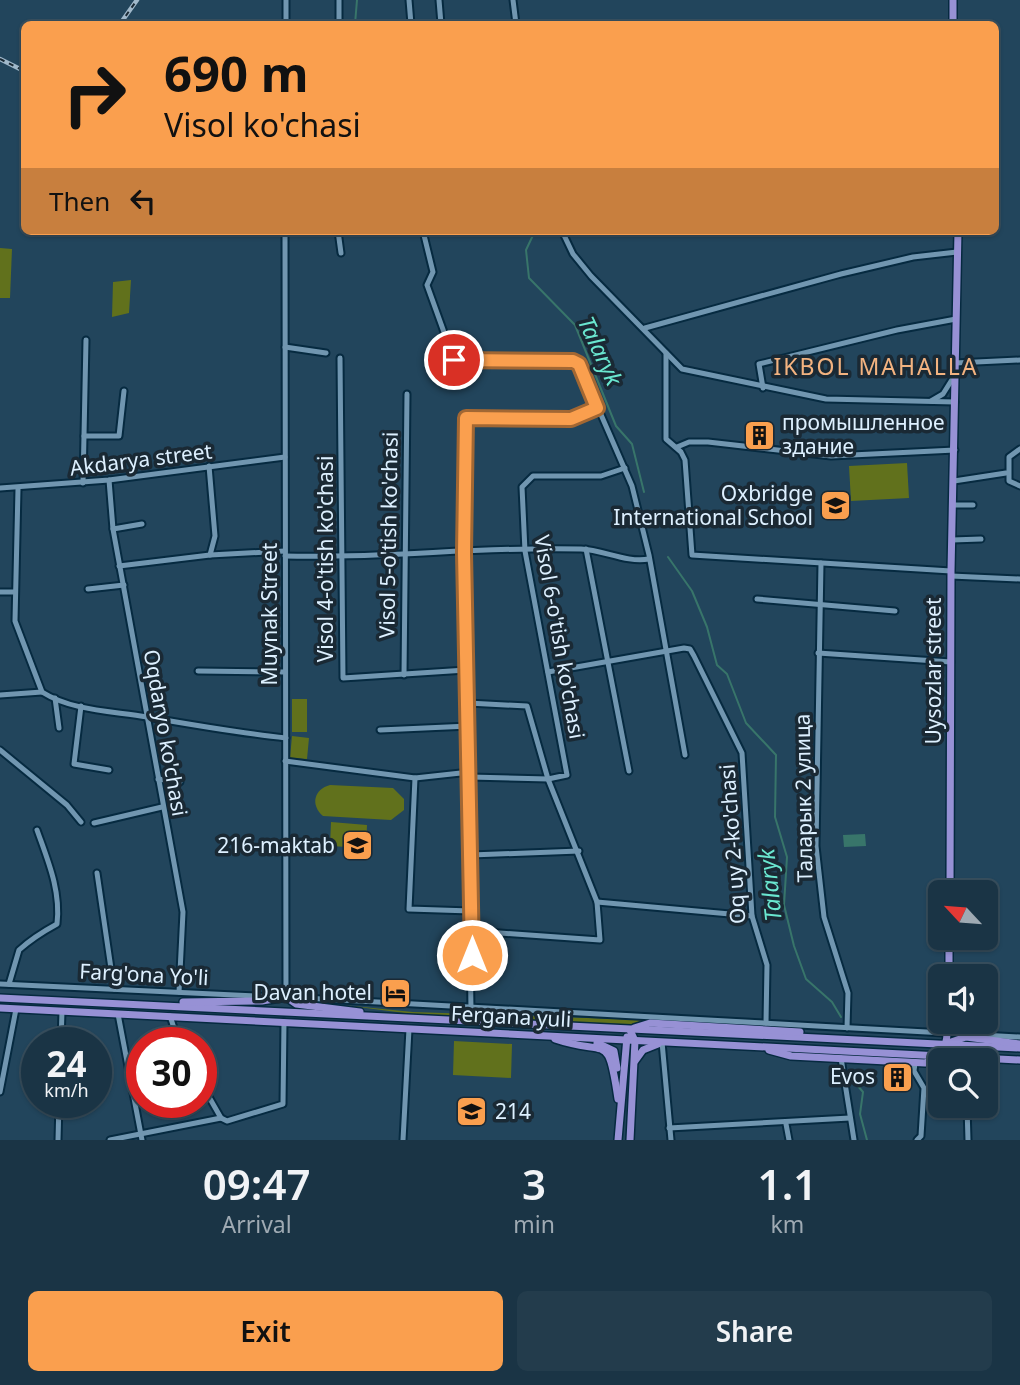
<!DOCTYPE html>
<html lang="en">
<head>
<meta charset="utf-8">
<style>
	body { margin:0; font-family:"Noto Sans",sans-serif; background:#233c4c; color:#f1f3f6; height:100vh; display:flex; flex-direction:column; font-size:26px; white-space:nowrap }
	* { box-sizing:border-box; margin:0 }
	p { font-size:23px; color:#9faab3 }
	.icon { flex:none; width:38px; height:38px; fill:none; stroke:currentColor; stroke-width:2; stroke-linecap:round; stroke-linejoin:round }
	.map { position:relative; height:1140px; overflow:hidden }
	.sheet { display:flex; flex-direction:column; background:#1a3445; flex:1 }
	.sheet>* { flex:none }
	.hud { position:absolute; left:21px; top:21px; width:978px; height:214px; border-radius:10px; box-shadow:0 2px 5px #0004,0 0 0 2px #384f5e; background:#fa9f4e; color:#111; overflow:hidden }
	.needle { width:46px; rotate:296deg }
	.controls { position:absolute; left:928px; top:880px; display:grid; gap:14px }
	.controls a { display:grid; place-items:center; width:70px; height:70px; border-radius:10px; background:#1a3445; box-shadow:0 2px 5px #0004,0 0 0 2px #384f5e; font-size:35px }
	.speed { position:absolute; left:21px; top:1027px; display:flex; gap:14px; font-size:35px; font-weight:700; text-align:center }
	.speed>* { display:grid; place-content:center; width:91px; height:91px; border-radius:50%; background:#1a3445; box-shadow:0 2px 5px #0004,0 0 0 2px #384f5e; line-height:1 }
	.speed small { font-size:18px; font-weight:400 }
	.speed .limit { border:10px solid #d22; background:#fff; color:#111 }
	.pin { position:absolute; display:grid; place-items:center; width:60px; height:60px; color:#fff; margin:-30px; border:4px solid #fff; border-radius:50%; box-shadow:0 2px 7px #0007 }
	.me { position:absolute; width:77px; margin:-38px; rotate:0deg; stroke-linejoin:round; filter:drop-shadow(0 0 5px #0008) }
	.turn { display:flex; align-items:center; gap:24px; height:147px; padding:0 28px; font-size:32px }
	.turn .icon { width:91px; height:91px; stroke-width:2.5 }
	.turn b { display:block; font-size:49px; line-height:60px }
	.then { display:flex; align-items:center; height:66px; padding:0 28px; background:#0003; gap:14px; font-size:26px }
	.eta { display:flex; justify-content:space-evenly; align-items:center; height:119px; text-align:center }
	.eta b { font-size:42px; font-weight:600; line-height:49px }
	.action { display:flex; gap:14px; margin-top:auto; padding:14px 28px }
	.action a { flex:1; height:80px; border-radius:10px; background:#fa9f4e; color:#111; font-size:28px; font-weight:600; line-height:80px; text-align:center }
	.action a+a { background:#233c4c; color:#f1f3f6 }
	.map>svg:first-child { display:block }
	.green { fill:#61711c }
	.water { fill:#38756a }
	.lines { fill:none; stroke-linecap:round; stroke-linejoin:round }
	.stream { stroke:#38756a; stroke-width:2 }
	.minor-casing { stroke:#062a40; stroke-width:9 }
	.major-casing { stroke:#062a40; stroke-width:10 }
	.minor { stroke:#7196b0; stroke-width:5 }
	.major { stroke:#9791d5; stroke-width:7 }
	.rail-casing { stroke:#a0b8ca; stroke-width:4.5 }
	.rail { stroke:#1a2934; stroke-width:2; stroke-dasharray:5; stroke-linecap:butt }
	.route-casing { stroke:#a26733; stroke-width:18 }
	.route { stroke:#fa9f4e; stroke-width:12 }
	.labels { text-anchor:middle; stroke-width:7; stroke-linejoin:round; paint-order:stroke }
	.poi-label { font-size:21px; fill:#ddf0ff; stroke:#1a2934; text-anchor:end }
	.street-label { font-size:21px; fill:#ddf0ff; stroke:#1a2934 }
	.water-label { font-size:23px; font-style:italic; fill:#6ae7d0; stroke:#1a2934 }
	.neighbourhood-label { font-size:23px; letter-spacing:2px; fill:#f3b380; stroke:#1a2934 }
</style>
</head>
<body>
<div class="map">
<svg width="1020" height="1140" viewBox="0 0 1020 1140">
	<rect width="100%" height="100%" fill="#22455c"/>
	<g class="green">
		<path d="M0,248L12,249L10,298H0Z"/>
		<path d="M131,280L129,313L112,317L113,282Z"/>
		<path d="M907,463L909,498L851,501L849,466Z"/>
		<rect x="292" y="699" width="15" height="33"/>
		<path d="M292,736L309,738L307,759L290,758Z"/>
		<path d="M330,785L393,788L404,799V810L391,820L323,816C310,805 314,789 330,785Z"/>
		<path d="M331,822L367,825L366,848L330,846Z"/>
		<path d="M343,1005L413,1012L644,1020L630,1025L412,1014Z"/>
		<path d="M454,1041L512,1044L511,1078L453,1075Z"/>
	</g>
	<path class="water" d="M865,834L866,846L844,847L843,835Z"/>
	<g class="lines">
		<g class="stream">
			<path d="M355,24L357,0"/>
			<path d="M535,231L526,250L529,278L575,325L616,426L632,444L644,492"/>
			<path d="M668,557L692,591L707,627L717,665L727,674L746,723L776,755L775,817L787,857L784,905L794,946L806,979L832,1002L841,1017"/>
			<path d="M846,1072L863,1092L860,1114L867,1140"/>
		</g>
		<defs>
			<g id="minor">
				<path d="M286,0V24"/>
				<path d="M339,0V24"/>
				<path d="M409,0L411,24"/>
				<path d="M439,0L441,24"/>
				<path d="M513,0L516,24"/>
				<path d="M285,231L286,997"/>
				<path d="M338,231L341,253"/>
				<path d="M423,231L433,272L427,285L454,360L457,377"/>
				<path d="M562,231L573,254L591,276L682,369L826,399L955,402"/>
				<path d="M645,328L841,274L913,257L957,252"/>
				<path d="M285,347L326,353"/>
				<path d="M666,353V439L681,452L685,460L692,555L951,571"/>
				<path d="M340,358L343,678L466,670"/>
				<path d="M454,360L573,361L579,364L632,486L649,555L685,755"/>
				<path d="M955,363L1020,360"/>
				<path d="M763,388L759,364L897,330L956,319"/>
				<path d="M931,401L943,394L953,378"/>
				<path d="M84,436H119L124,391"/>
				<path d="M677,447L689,442H708L831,456L955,450"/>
				<path d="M1020,449L1009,457V481L1020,486"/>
				<path d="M209,466L215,536L210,555"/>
				<path d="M109,480L113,529L183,912L179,992"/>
				<path d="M954,481L1006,473"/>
				<path d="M83,483L86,340"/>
				<path d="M0,488L109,480L285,457"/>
				<path d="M18,489L15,621L42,692C72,711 113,711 147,717C193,725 239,733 286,738"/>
				<path d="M953,505H973"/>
				<path d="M113,529L142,524"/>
				<path d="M952,540L981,539"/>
				<path d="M586,549L629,771"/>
				<path d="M285,556C384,559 482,546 581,549C604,550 626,563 649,559"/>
				<path d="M821,563L816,846L824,917L848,993L847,1028"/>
				<path d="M119,566L210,555L285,551"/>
				<path d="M951,576L1020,579"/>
				<path d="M88,589L124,585"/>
				<path d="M0,592H15"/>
				<path d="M757,599L895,611"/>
				<path d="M818,653L951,662"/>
				<path d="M198,671L285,672"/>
				<path d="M548,672L684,648L690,649L694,656L742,753L752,916L767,965L766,1023"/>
				<path d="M404,675L407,394"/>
				<path d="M0,695L42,692"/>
				<path d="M55,698L59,728"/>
				<path d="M468,703L527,706L548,779L597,902L600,940L472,931"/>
				<path d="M81,706L74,764L109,770"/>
				<path d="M380,730L469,726"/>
				<path d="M0,750L67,805L81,822"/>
				<path d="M285,761L415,778L470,772"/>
				<path d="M470,777L548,779L567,775L525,551L522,487L533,476H601L625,468"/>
				<path d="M415,778L409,909L471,911"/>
				<path d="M158,779L180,782"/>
				<path d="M94,823L162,807"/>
				<path d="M471,855L579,851"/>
				<path d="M97,873L114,989"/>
				<path d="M597,902L752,916"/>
				<path d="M0,984L277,997"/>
				<path d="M9,984L19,950C30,940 46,930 57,924C61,891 48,861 37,830"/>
				<path d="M286,997L1020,1037"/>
				<path d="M471,1009L464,553L466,418L571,419L597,408"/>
				<path d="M118,1014L142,1140"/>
				<path d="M170,1016L179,1043"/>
				<path d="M662,1042L671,1140"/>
				<path d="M61,1043L62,1011"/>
				<path d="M841,1058L854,1140"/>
				<path d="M915,1063L914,1071L924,1088L921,1136L917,1140"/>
				<path d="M201,1083L221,1118"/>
				<path d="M0,1092L16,1009"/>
				<path d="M967,1106L968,1140"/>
				<path d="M786,1124L789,1140"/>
				<path d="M669,1128L850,1118"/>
				<path d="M58,1140L59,1102"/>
				<path d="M110,1140L221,1118L227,1121L283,1104L284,1022"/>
				<path d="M403,1140L409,1029"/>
			</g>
			<g id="major">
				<path d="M953,0V24"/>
				<path d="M950,892L951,571L958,231"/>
				<path d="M949,976V938"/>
				<path d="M0,998L1020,1048"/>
				<path d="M183,1002L262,1001L286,997L296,1004L360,1012"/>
				<path d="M0,1008L1020,1060"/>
				<path d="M634,1028L650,1023L800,1032"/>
				<path d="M555,1039C608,1057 608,1030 618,1099"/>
				<path d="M597,1043L614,1051L617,1068"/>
				<path d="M948,1043L966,1037L1020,1044"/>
				<path d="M769,1050L791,1056L925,1063C947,1057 947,1041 948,1022"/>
				<path d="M635,1061L643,1050L658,1044"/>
				<path d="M618,1140L627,1037"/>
				<path d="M630,1140L635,1041L630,1030"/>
			</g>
		</defs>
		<use href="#minor" class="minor-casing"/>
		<use href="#major" class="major-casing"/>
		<use href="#minor" class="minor"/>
		<use href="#major" class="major"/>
		<defs>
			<g id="rail">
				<path d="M120,24L137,0"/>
				<path d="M0,59L24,71"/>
			</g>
		</defs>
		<use href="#rail" class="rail-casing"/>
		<use href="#rail" class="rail"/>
	</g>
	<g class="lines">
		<defs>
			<path id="route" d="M454,360L573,361L579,364L597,408L571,419L466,418L464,553L472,955"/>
		</defs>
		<use href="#route" class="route-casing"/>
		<use href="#route" class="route"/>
	</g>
	<defs>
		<symbol id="building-square" viewBox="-11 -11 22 22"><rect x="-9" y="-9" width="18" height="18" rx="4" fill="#fa9f4e" stroke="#1a2934"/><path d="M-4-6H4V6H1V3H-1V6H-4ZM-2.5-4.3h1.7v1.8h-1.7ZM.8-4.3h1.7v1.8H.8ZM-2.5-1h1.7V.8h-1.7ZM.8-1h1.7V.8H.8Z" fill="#111"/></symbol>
		<symbol id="school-square" viewBox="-11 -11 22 22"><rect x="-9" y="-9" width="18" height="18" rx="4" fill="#fa9f4e" stroke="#1a2934"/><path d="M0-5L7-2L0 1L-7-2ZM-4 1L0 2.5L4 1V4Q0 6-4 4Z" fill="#111"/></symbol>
		<symbol id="hotel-square" viewBox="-11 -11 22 22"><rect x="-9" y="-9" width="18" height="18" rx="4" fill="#fa9f4e" stroke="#1a2934"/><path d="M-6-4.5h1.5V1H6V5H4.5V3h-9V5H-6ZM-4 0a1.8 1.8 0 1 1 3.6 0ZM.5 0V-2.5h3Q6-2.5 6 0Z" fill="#111"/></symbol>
	</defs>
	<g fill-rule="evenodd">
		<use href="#building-square" x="742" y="418" width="35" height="35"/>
		<use href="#school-square" x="818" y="488" width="35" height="35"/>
		<use href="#school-square" x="340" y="828" width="35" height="35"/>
		<use href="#hotel-square" x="378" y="976" width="35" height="35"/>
		<use href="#building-square" x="880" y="1060" width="35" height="35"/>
		<use href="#school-square" x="454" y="1094" width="35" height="35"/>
	</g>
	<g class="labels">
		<g class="poi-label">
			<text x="782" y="430" text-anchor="start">промышленное<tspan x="782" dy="24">здание</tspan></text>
			<text x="813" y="501">Oxbridge<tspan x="813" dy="24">International School</tspan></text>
			<text x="335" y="853">216-maktab</text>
			<text x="372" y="1000">Davan hotel</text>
			<text x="875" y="1084">Evos</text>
			<text x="495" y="1119" text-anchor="start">214</text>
		</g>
		<g class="street-label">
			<text transform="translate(141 460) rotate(-7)" y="7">Akdarya street</text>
			<text transform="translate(389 535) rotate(-89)" y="7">Visol 5-o'tish ko'chasi</text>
			<text transform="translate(326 559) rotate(-90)" y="7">Visol 4-o'tish ko'chasi</text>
			<text transform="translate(270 614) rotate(-90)" y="7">Muynak Street</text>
			<text transform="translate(559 637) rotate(80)" y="7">Visol 6-o'tish ko'chasi</text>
			<text transform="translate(934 671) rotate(-90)" y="7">Uysozlar street</text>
			<text transform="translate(165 733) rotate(80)" y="7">Oqdaryo ko'chasi</text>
			<text transform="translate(804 798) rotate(-91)" y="7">Таларык 2 улица</text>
			<text transform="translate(733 844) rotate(-94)" y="7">Oq uy 2-ko'chasi</text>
			<text transform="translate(144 975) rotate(3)" y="7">Farg'ona Yo'li</text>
			<text transform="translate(511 1017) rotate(3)" y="7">Fergana yuli</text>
		</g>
		<g class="water-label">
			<text transform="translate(600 351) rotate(65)" y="8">Talaryk</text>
			<text transform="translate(770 885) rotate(-96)" y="8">Talaryk</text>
		</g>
		<g class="neighbourhood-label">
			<text x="876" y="375">IKBOL MAHALLA</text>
		</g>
	</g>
</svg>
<div class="controls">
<a><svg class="needle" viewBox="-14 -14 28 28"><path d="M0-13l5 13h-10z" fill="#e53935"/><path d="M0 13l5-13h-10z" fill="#9faab3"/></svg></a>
<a><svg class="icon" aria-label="sound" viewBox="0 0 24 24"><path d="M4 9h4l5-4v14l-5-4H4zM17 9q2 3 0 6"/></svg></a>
<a><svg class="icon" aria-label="search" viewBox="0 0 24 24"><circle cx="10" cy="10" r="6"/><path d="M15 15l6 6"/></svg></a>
</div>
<div class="speed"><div>24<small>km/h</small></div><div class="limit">30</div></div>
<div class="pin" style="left:454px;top:360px;background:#d93025"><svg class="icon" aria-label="arrive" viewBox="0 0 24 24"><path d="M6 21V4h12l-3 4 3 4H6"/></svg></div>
<svg class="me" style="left:472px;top:955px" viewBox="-20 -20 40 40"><circle r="17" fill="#fa9f4e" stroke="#fff" stroke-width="3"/><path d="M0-11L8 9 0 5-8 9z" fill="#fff"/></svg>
<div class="hud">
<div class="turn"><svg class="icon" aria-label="right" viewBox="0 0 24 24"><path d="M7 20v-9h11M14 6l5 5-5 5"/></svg><div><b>690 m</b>Visol ko'chasi</div></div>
<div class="then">Then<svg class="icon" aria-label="left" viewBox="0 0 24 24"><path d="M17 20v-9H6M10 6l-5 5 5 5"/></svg></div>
</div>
</div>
<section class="sheet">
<div class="eta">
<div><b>09:47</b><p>Arrival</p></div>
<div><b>3</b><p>min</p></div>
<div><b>1.1</b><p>km</p></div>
</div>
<div class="action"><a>Exit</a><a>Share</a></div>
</section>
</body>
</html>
